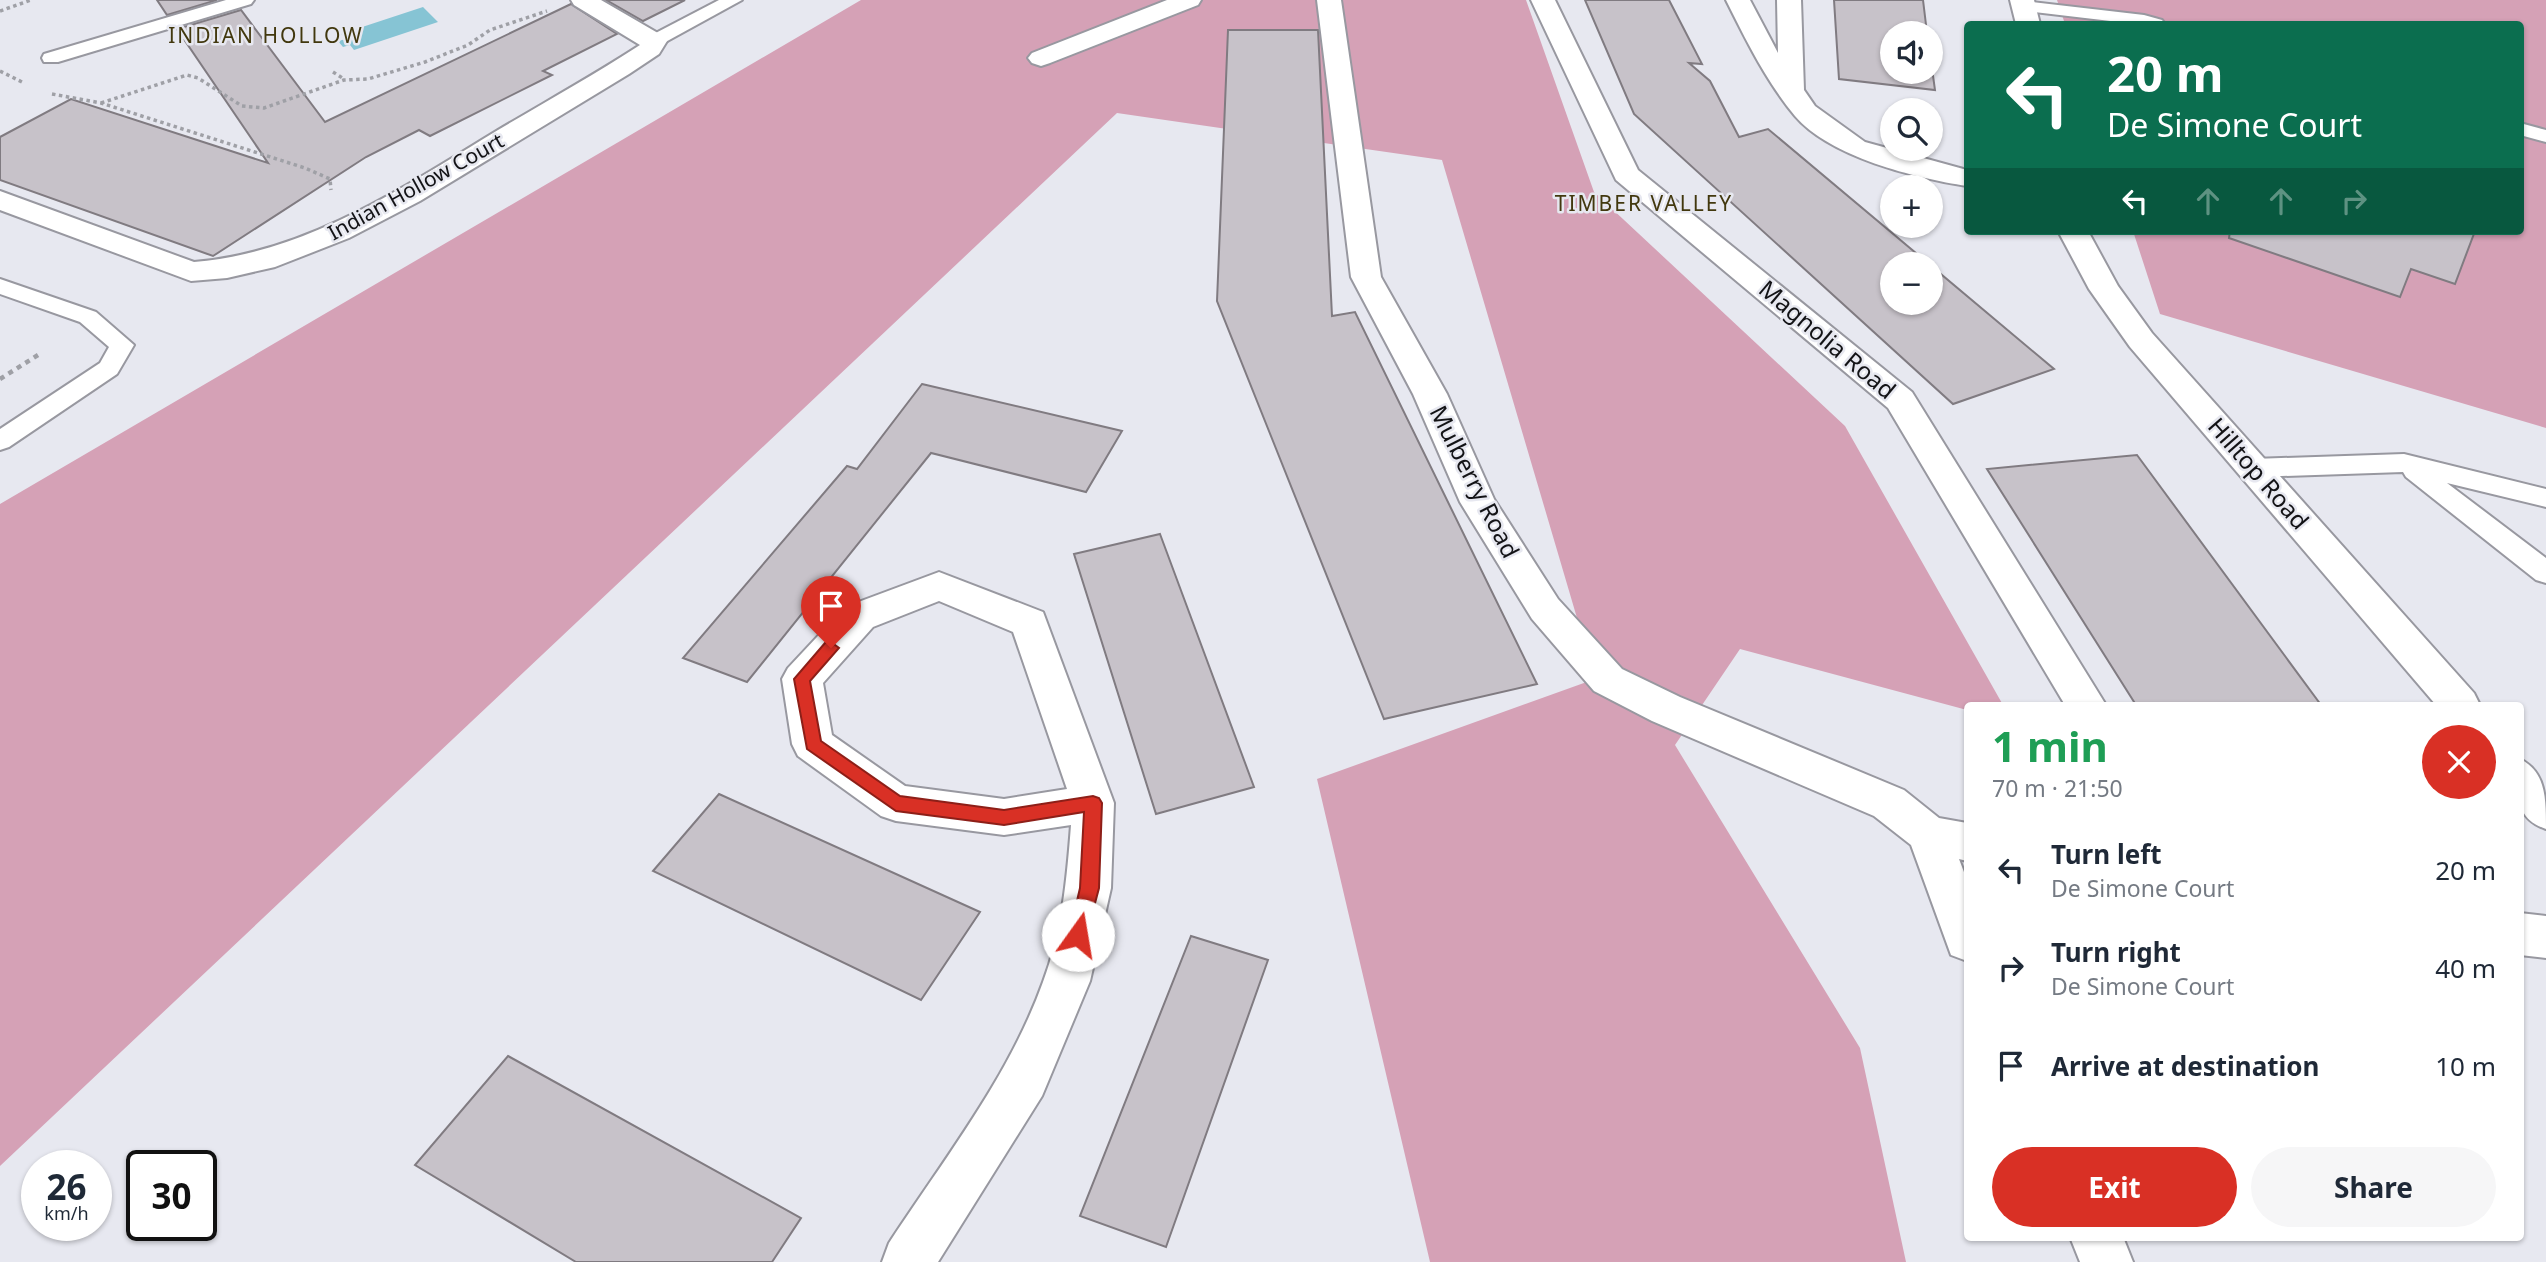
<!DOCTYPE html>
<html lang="en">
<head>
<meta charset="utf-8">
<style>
	body { margin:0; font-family:"Noto Sans",sans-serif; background:#f6f6f7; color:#1f2937; height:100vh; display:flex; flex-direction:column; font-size:26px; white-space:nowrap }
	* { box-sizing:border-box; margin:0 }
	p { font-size:23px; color:#747a83 }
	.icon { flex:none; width:38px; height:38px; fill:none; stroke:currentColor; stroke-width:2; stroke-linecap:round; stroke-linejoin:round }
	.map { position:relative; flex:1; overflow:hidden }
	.panel { position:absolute; left:1964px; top:702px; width:560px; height:539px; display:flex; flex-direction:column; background:#fff; border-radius:7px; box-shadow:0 2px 5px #0004 }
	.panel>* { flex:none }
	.banner { position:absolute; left:1964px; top:21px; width:560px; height:214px; border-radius:7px; box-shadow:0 2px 5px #0004; background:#0b6e4f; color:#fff; overflow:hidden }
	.tools { position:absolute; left:1880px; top:21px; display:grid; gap:14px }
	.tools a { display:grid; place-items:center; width:63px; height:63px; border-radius:50%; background:#fff; box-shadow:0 2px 5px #0004; font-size:35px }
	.speed { position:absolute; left:21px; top:1150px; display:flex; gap:14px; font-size:35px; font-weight:700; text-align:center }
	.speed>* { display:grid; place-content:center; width:91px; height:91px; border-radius:50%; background:#fff; box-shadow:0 2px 5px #0004; line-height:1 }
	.speed small { font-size:18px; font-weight:400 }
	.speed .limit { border:4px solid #111; border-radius:10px; background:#fff; color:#111 }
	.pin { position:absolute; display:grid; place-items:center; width:60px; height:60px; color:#fff; margin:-72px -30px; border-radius:50% 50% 50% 0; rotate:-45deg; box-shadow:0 0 7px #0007 }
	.pin .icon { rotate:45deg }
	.me { position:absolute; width:77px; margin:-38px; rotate:13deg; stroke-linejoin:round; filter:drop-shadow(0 0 5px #0008) }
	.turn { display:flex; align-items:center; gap:24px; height:147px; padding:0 28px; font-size:32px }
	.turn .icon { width:91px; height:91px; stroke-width:2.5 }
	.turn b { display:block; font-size:49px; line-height:60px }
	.lanes { display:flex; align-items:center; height:66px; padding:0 28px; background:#0003; justify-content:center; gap:35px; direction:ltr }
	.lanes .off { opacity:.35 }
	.round { display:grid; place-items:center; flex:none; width:74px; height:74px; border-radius:37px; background:#f6f6f7 }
	.headline { display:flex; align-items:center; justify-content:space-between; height:119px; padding:0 28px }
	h1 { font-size:42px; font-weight:700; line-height:52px; color:#1e9e55 }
	.action { display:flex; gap:14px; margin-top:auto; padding:14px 28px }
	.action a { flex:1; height:80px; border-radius:42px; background:#d93025; color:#fff; font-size:28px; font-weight:700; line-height:80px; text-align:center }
	.action a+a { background:#f6f6f7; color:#1f2937 }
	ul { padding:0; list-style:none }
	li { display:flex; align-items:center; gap:21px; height:98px; padding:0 28px }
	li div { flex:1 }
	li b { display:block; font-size:26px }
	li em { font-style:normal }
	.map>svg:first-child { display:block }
	.forest { fill:#d5a1b6 }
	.water { fill:#86c4d4 }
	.building { fill:#c7c2c9; stroke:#807b81; stroke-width:2 }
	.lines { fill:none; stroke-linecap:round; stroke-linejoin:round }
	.lane-casing { stroke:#9898a0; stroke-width:4 }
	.street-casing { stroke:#9898a0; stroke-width:4 }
	.secondary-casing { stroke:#9898a0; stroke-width:4 }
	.path-far1 { stroke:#9fa0a6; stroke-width:3.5; stroke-dasharray:3.5 3.5; stroke-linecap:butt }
	.path { stroke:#9fa0a6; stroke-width:4.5; stroke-dasharray:5 5; stroke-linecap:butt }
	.lane { fill:#fff; fill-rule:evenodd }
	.street { fill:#fff; fill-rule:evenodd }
	.secondary { fill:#fff; fill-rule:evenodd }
	.route { fill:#d93025; stroke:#8d1f18; stroke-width:2 }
	.labels { text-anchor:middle; stroke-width:5; stroke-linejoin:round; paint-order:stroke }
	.far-neighbourhood-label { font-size:21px; letter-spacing:2px; fill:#42380e; stroke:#e7e8f0 }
	.far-street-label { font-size:21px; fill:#131316; stroke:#e7e8f0 }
	.street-label { font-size:24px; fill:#131316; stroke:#e7e8f0 }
</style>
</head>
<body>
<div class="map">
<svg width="2546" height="1262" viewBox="0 0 2546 1262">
	<rect width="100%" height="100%" fill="#e7e8f0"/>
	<g class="forest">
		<path d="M861,0H1526L1594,192L1845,426L2003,705H1967V710L1740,649L1675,745L1860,1048L1906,1262H1430L1317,779L1595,679L1442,160L1117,113L0,1166V504Z"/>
		<path d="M2057,0H2546V428L2160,314L2133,231H2520V24H2065Z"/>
	</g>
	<path class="water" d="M423,7L438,22L354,50L350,45L343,47L338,41L346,39L341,34Z"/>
	<g class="building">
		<path d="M157,0H217L167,15Z"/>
		<path d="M606,0H685L643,21Z"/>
		<path d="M1585,0H1669L1702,64L1689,63L1710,81L1739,137L1768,129L1929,264H1892V303H1930V265L2054,369L1953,404L1634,114Z"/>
		<path d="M1834,0H1923L1927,33H1892V72H1930V54L1935,90L1839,79Z"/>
		<path d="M571,4L617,34L543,71L552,75L430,136L419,130L366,157L213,256L0,180V137L71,99L268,163L177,29L241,10L325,122Z"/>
		<path d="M1228,30H1318L1332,316L1355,312L1537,684L1384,719L1217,301Z"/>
		<path d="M2230,231H2475L2455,284L2411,269L2400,297L2229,238Z"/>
		<path d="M922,384L1122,431L1086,492L931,453L747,682L683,658L847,466L857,469Z"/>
		<path d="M2137,455L2321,705H2136L1987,469Z"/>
		<path d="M1160,534L1254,787L1156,814L1074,554Z"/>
		<path d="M719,794L980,912L921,1000L653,871Z"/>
		<path d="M1191,936L1268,960L1166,1247L1080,1216Z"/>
		<path d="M508,1056L801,1218L772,1262H576L415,1165Z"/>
	</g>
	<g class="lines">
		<defs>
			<g id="lane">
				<path d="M226,0H254L251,4L58,62H44L42,58L44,54Z"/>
				<path d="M719,0H742L660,45L654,47L645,41L648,37Z"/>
				<path d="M2023,1L2144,15L2162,20L2165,24H2136L2017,10L2014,6Z"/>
				<path d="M2520,123L2546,130V142L2520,135Z"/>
				<path d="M0,279L96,312L134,345L117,374L9,447L0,450V429L100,363L109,347L80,322L0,294Z"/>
				<path d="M2404,454L2546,489V507L2447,483L2546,558V583L2536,580L2406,477L2403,472L2253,477L2244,474L2240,468L2244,462L2253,459Z"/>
			</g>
			<g id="street">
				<path d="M571,0H601L663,36L667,41L659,54L629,74L420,201L349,238L275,267L227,278L191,281L0,210V191L194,262C306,253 404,187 498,130C545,102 594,75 640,45L574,5Z"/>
				<path d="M1167,0H1201L1198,5L1050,63L1041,66L1032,63L1028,58L1032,53Z"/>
				<path d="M1317,0H1341L1381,277L1447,394L1494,499L1558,599L1622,669L1680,697L1904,790L1939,818L1967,823V861L1959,859L1967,880V961L1951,955L1911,845L1874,816L1652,721L1594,691L1532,619L1460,502L1413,394L1351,277Z"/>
				<path d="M1531,0H1555L1638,170L1912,392L2106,705H2065L1888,408L1616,180Z"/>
				<path d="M1726,0H1750L1778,53L1777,0H1801L1804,90L1815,106L1865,142L1967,170V186C1915,178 1830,157 1795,116C1766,81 1746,40 1726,0Z"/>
				<path d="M939,572L1043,612L1114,803L1111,888L1090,981L1042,1096L938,1262H882L889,1243C944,1159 1009,1077 1043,982C1062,932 1067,878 1071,825L1004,835L896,821L881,816L798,756L792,744L782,679L788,668L845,607ZM939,601L1013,632L1067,789L1004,799L905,786L832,735L823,683L873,627Z"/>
				<path d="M2520,913L2546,916V958L2520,955Z"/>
				<path d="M2070,1237H2123L2133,1262H2080Z"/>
			</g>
			<g id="secondary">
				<path d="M2010,0H2034L2040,24H2016Z"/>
				<path d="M2058,231H2088L2118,286L2152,333L2474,693L2480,705H2436L2130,347L2089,289Z"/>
				<path d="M2520,759C2546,772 2546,798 2546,829C2511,817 2520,791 2520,759Z"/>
			</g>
		</defs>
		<use href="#lane" class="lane-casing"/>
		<use href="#street" class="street-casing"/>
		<use href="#secondary" class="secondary-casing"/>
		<g class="path-far1">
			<path d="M0,11L31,0"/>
			<path d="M0,71L24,83"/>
			<path d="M333,72L344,79"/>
			<path d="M52,94L101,103L305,168L330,179L331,190"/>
			<path d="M101,103L187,75L198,78L242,106L264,108L344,80L368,79L425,62L468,45L490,30L547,11"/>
		</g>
		<path class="path" d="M0,379L38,355"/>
		<use href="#lane" class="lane"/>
		<use href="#street" class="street"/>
		<use href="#secondary" class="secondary"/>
	</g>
	<path class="route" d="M831,642L839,648L810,681L821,741L900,796L1004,810L1093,796L1099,798L1102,803L1099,888L1085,941L1078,943L1072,941L1069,935L1080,888L1084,812L1004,825L896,811L807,749L794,679L825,643Z"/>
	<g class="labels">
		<g class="far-neighbourhood-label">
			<text x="266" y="43">INDIAN HOLLOW</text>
			<text x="1644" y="211">TIMBER VALLEY</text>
		</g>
		<g class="far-street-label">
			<text transform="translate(416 187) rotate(-29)" y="7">Indian Hollow Court</text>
		</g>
		<g class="street-label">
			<text transform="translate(1827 340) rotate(40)" y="8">Magnolia Road</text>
			<text transform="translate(2258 474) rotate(49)" y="8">Hilltop Road</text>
			<text transform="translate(1474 482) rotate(63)" y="8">Mulberry Road</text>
		</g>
	</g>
</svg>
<div class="tools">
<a><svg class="icon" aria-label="sound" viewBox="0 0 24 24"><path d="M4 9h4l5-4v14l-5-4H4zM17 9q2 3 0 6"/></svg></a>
<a><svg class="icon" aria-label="search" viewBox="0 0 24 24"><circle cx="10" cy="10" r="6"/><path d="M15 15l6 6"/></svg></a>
<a>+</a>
<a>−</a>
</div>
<div class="speed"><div>26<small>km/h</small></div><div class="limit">30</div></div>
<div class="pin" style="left:831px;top:648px;background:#d93025"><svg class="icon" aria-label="arrive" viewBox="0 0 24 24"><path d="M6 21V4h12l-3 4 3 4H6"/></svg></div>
<svg class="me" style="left:1078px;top:935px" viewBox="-20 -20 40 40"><circle r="19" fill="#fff"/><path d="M0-13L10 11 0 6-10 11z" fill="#d93025"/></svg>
<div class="banner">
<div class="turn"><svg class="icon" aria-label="left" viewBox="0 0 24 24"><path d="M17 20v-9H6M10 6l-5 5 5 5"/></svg><div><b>20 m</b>De Simone Court</div></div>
<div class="lanes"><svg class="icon" aria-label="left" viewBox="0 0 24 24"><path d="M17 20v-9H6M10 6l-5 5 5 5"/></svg><svg class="icon off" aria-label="ahead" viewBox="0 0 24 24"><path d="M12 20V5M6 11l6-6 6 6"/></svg><svg class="icon off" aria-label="ahead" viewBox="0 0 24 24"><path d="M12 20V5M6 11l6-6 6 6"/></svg><svg class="icon off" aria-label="right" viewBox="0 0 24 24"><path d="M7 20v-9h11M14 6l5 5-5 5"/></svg></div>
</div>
<section class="panel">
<div class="headline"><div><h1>1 min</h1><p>70 m · 21:50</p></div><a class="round" style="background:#d93025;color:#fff"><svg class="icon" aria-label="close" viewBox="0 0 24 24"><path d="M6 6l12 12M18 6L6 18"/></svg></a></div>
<ul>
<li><svg class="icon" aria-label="left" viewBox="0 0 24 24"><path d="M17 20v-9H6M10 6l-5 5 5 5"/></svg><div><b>Turn left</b><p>De Simone Court</p></div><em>20 m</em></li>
<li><svg class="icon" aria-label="right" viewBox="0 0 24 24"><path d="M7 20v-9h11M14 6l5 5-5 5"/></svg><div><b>Turn right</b><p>De Simone Court</p></div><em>40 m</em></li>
<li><svg class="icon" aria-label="arrive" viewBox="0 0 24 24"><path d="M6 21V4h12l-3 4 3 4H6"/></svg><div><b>Arrive at destination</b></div><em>10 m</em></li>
</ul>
<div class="action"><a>Exit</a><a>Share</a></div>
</section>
</div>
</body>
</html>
